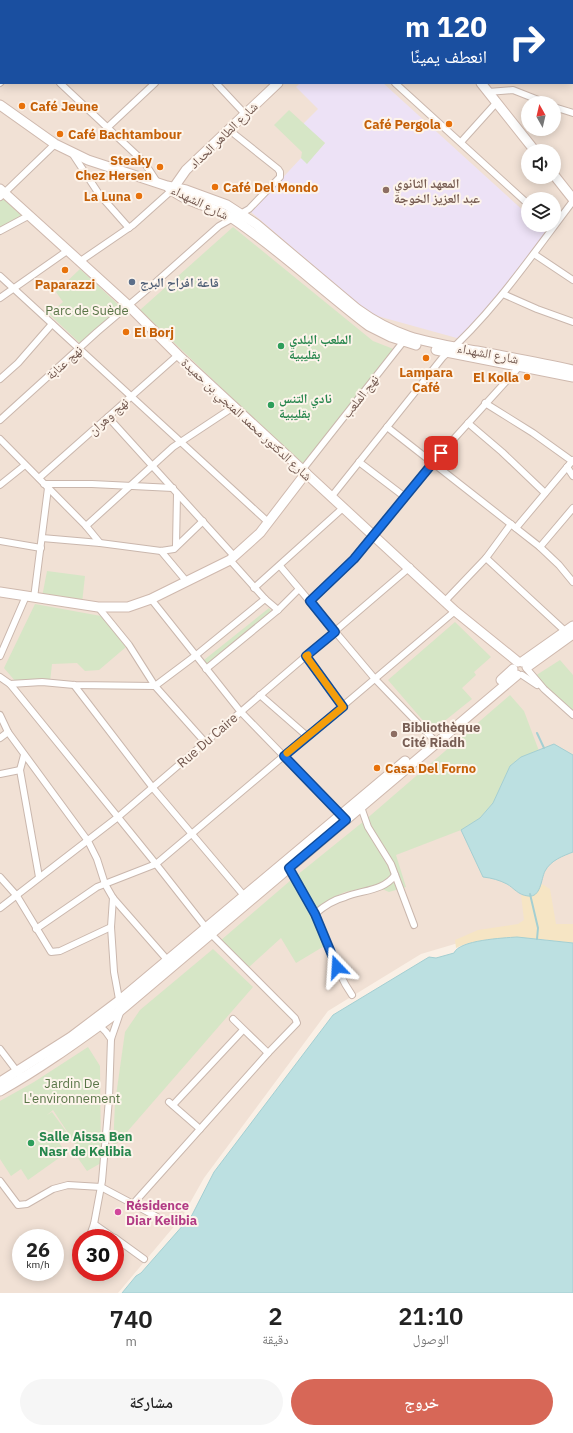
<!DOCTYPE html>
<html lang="ar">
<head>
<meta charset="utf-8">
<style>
	body { margin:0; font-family:"IBM Plex Sans","Noto Naskh Arabic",sans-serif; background:#f6f6f6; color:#222; direction:rtl; height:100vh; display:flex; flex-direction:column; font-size:15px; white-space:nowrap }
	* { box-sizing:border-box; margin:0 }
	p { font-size:13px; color:#767676 }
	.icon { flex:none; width:22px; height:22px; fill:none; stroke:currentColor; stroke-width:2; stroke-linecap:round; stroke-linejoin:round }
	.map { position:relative; height:1293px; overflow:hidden; direction:ltr }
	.side { display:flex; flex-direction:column; background:#fff; flex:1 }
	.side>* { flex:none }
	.guide { position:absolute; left:0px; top:0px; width:573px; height:84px; box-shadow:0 2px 10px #0003; direction:rtl; background:#1a4fa0; color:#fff; overflow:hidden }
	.needle { width:26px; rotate:352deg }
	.controls { position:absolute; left:521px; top:96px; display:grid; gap:8px }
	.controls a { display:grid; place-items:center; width:40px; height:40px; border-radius:50%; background:#fff; box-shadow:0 2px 10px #0003; font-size:20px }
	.speed { position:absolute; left:12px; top:1229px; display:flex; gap:8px; font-size:20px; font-weight:700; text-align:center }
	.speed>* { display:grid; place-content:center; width:52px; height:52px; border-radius:50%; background:#fff; box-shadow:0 2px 10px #0003; line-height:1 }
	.speed small { font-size:10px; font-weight:400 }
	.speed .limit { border:6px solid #d22; background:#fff; color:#111 }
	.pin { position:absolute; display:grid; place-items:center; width:34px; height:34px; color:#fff; margin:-17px; border-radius:8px; box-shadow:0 2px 6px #0006 }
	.me { position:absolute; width:44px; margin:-22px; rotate:340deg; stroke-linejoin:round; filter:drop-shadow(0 0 3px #0008) }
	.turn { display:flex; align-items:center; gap:14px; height:84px; padding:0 20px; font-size:18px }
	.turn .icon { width:52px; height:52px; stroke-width:2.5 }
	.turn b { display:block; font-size:28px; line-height:34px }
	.eta { display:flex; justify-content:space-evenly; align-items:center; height:68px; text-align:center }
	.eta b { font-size:24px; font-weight:600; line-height:28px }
	.cta { display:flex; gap:8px; margin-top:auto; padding:8px 20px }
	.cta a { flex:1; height:46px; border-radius:24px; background:#d76757; color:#fff; font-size:16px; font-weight:600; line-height:46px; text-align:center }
	.cta a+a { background:#f6f6f6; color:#222 }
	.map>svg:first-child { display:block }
	.residential { fill:#f1e1d5; fill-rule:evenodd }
	.education { fill:#ede2f6 }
	.green { fill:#d6e6c6 }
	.sand { fill:#f6e5c4 }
	.water { fill:#bce0e1; stroke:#a4cfd2 }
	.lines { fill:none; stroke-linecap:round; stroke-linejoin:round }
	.stream { stroke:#a4cfd2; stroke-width:2 }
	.street-casing { stroke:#cab7ad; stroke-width:8 }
	.secondary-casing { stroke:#cfb9ae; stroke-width:11 }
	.street { stroke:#fff; stroke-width:6 }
	.secondary { stroke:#fff; stroke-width:9 }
	.route-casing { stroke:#114b97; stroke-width:10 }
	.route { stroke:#1a73e8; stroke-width:7 }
	.slow { stroke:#f59e0b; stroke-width:7 }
	.food-dot { fill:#e8710a; stroke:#fdf4eb; stroke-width:1.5 }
	.education-dot { fill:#8d6e63; stroke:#fdf4eb; stroke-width:1.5 }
	.service-dot { fill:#5c6f8a; stroke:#fdf4eb; stroke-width:1.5 }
	.leisure-dot { fill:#2e9e5b; stroke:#fdf4eb; stroke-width:1.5 }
	.hotel-dot { fill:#d1479c; stroke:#fdf4eb; stroke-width:1.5 }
	.labels { text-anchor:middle; stroke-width:4; stroke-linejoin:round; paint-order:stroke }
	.food-label { font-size:13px; font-weight:bold; fill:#c56008; stroke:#fdf4eb; text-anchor:start }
	.street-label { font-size:13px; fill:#70564d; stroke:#fdf4eb }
	.education-label { font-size:13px; font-weight:bold; fill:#785e54; stroke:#fdf4eb; text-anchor:start }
	.service-label { font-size:13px; font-weight:bold; fill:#4e5e75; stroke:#fdf4eb; text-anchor:start }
	.park-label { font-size:13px; fill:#597547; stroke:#fdf4eb }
	.leisure-label { font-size:13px; font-weight:bold; fill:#27864d; stroke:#fdf4eb; text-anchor:start }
	.hotel-label { font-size:13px; font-weight:bold; fill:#b23c85; stroke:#fdf4eb; text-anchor:start }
</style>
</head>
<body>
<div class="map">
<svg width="573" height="1293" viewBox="0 0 573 1293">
	<rect width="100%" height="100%" fill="#faf0e6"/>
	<path class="residential" d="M0,0H573V930H502L421,954L328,1011L204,1178L182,1217L118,1293H0ZM1,1H572V83H1ZM528,103H554V129H528ZM528,151H554V177H528ZM528,199H554V225H528ZM21,1238H55V1272H21ZM81,1238H115V1272H81Z"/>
	<path class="education" d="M300,83H383L528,215V225H539L547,233L464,340L370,314L251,212L301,158L307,163L325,143L303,124L318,109L296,87Z"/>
	<g class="green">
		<path d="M289,110L325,143L307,164L301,158L302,152L274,125Z"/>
		<path d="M2,197L24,217L0,232V198Z"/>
		<path d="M233,227L373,341L396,350L303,466L140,310Z"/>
		<path d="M80,269L123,309L83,346L49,314L63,302L56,292Z"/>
		<path d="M47,571L85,576L82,603L42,597Z"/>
		<path d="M35,604L101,616L126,647L99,670L85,671L77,663L52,664L50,682H16L4,668Z"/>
		<path d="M269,608L274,615L211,669L204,660Z"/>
		<path d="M455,622L491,657L474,672L476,675L462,688L472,699L432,731L388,680Z"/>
		<path d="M560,660L573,675V712L535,676Z"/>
		<path d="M510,695L524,711L539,751L521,757L510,766L493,803L480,818L461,830L396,855L406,887L389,892L375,886L345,892L328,900L313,914L326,945L296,963L281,938L248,968L220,941L291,880L364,821Z"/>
		<path d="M213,949L253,987L113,1148L115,1103L125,1032L140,1010Z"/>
		<path d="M88,1047L100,1066L101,1163L87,1171L73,1151L78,1148L53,1110L47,1115L52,1112L68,1134L58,1141L66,1153L28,1180L21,1169L11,1176L0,1159V1101L34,1082Z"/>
	</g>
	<path class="sand" d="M542,884L550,889L556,924H573V943C539,939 514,935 480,941C471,943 463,944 456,948L455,940L478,930L518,924L524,920L521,895C533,897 536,893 542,884Z"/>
	<g class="water">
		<path d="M554,744L573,755V852C563,856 551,860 545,871C541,879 541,898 528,896C518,895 514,888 507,884C499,880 492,878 483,877L461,830L480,818L493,803L510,766L521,757Z"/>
		<path d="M517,937L573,943V1293H122L136,1276L141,1273L192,1215L214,1172L333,1015L429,957L436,958L454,953C459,940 503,938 517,937Z"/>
	</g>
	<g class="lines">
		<g class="stream">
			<path d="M537,733L544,748"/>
			<path d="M530,894L538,928L537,939"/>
		</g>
		<defs>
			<g id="street">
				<path d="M23,0L24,1"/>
				<path d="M51,0L52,1"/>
				<path d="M80,0L81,1"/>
				<path d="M197,0L198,1"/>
				<path d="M345,0L346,1"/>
				<path d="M561,0L562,1"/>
				<path d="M116,1L117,0"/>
				<path d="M241,1L242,0"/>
				<path d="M312,1L313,0"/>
				<path d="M567,1L568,0"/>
				<path d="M0,16L1,17"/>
				<path d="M572,71L573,72"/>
				<path d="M0,83L1,82"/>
				<path d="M60,83L144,162L157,182"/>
				<path d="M216,83L245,114"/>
				<path d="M395,83L528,204"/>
				<path d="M488,92L513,90L546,103"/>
				<path d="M554,107L573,113"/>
				<path d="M108,127L155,83"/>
				<path d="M461,142L497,102"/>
				<path d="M72,153L99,194L129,228"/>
				<path d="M0,197L55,144"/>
				<path d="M0,231L28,216"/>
				<path d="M534,254L573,280"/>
				<path d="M79,262L133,225L172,190"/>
				<path d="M0,276L268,522"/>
				<path d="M503,294L537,309L573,322"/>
				<path d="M0,298L67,251"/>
				<path d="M0,379L18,363L52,324"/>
				<path d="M485,403L533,433L572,461"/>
				<path d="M108,417L234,556"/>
				<path d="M0,420L97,332L156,282L219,226L249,209L280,177V172L278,169L228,129"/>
				<path d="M468,423L502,452L545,493"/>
				<path d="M387,427L540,547L559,565L573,582"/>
				<path d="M0,439L86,526L100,543L161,551L174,549L203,521"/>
				<path d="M359,462L405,497"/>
				<path d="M567,467L573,476"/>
				<path d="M303,469L403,342"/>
				<path d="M39,478L178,355"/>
				<path d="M44,484H92L173,488"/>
				<path d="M0,485L25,465"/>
				<path d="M332,496L443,357C494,312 532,255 573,201"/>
				<path d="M86,526L173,447L235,406"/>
				<path d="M516,528L573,460"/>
				<path d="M42,538L100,543"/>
				<path d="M0,541L41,548"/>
				<path d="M176,546L177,494"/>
				<path d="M540,547L573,508"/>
				<path d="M161,551L187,582"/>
				<path d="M486,558L565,631"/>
				<path d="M230,560L265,599L278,610"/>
				<path d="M280,566L375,679L436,742"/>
				<path d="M254,588L344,507"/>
				<path d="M34,598L48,488"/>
				<path d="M151,599L240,711L343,817"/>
				<path d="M310,601L354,559L432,463L519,367"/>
				<path d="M445,601L486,558L511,524"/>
				<path d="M98,607L129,645L155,686L204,741"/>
				<path d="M0,656L26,596"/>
				<path d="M306,656L343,707"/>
				<path d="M206,669L278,610L299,589"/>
				<path d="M527,669L544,689L573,715"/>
				<path d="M522,675L537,685"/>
				<path d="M0,677L10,684L42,682L74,685L155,686L195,656L265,599"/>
				<path d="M74,685L153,788L246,898"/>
				<path d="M260,695L307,736"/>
				<path d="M0,715L8,732L88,841L97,859L105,884L113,898L170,963"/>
				<path d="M0,738L8,732"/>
				<path d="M24,755L20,770L39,877"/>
				<path d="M0,774L20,770"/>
				<path d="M361,807L368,827L391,864L414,925"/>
				<path d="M289,868C301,888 313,909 322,931C332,954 338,975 352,995"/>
				<path d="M0,877L17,896L51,952L60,951L111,927"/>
				<path d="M0,908L118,817L410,567"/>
				<path d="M315,914C324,906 333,900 345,897C362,890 384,891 395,875"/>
				<path d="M36,929L97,887L156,864L455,611"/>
				<path d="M233,1019L268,1053"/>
				<path d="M99,1025L106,1032L111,1039"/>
				<path d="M0,1049L19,1074"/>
				<path d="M169,1102L200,1129"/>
				<path d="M173,1105L243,1030"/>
				<path d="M0,1181L18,1205L27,1204L53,1189L68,1185L101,1187L133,1204L268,1053L297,1023L295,1018L211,934L156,864L10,684"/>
				<path d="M133,1204L159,1218"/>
				<path d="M94,1224L114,1238"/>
				<path d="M89,1238L94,1224L102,1181L109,1099L111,1039L121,1010L114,972L111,927L113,898"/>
				<path d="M115,1238L144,1259"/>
				<path d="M81,1260V1259"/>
			</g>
			<g id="secondary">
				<path d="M411,0V1"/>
				<path d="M367,1L368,0"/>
				<path d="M481,83L535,151"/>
				<path d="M0,105L55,144L88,160L167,186L186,190L227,205L256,224L357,309C398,339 428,342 477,351C509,357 541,363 573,370"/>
				<path d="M554,175L573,199"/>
				<path d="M169,188C187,204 215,206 235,220C282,252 324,292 369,326L391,337L416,345"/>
				<path d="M0,189L129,306L178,355L455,611L518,662"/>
				<path d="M172,190L186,170L278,83"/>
				<path d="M436,350L573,377"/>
				<path d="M0,592L98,607H128L151,599L230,560L260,533L306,473"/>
				<path d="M522,662L573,626"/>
				<path d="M527,667L573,634"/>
				<path d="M501,680L513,669"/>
				<path d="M0,1082L71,1037L120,1000L405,761"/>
				<path d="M0,1091C43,1067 82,1038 121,1010L517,675"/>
			</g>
		</defs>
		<use href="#street" class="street-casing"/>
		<use href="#secondary" class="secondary-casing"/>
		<use href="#street" class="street"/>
		<use href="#secondary" class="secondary"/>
	</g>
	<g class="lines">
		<defs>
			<path id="route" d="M337,967L315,914L289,868L346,820L284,756L343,707L306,656L335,632L310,601L354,559L441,453"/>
		</defs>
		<use href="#route" class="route-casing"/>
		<use href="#route" class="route"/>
		<path class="slow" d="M287,753L343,707L306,656L308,655"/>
	</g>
	<g class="food-dot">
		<circle cx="22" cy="106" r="4"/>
		<circle cx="449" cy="124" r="4"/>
		<circle cx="60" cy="134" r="4"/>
		<circle cx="160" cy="167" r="4"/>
		<circle cx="215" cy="187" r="4"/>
		<circle cx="139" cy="196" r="4"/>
		<circle cx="65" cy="270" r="4"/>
		<circle cx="126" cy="332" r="4"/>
		<circle cx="426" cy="358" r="4"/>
		<circle cx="527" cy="377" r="4"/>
		<circle cx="377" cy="768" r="4"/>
	</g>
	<g class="education-dot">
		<circle cx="386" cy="190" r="4"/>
		<circle cx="394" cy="734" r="4"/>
	</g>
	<circle class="service-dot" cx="132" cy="282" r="4"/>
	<g class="leisure-dot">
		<circle cx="281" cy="346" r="4"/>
		<circle cx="271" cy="405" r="4"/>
		<circle cx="31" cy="1143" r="4"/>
	</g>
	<circle class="hotel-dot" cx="118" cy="1212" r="4"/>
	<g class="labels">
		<g class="food-label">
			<text x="30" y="111">Café Jeune</text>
			<text x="441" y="129" text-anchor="end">Café Pergola</text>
			<text x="68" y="139">Café Bachtambour</text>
			<text x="152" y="165" text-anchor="end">Steaky<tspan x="152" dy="15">Chez Hersen</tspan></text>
			<text x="223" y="192">Café Del Mondo</text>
			<text x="131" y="201" text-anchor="end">La Luna</text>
			<text x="65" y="289" text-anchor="middle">Paparazzi</text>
			<text x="134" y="337">El Borj</text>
			<text x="426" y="377" text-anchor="middle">Lampara<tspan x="426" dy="15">Café</tspan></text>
			<text x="519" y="382" text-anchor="end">El Kolla</text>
			<text x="385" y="773">Casa Del Forno</text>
		</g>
		<g class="street-label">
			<text transform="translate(223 135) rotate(-44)" y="5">شارع الطاهر الحداد</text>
			<text transform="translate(200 202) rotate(26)" y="5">شارع الشهداء</text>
			<text transform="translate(488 353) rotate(11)" y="5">شارع الشهداء</text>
			<text transform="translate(64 362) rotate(-42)" y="5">نهج عنابة</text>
			<text transform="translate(360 396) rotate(-52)" y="5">نهج الملعب</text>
			<text transform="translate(108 416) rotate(-42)" y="5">نهج وهران</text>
			<text transform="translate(247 419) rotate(43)" y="5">شارع الدكتور محمد المنجي بن حميدة</text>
			<text transform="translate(207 740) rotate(-41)" y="5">Rue Du Caire</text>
		</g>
		<g class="education-label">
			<text x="394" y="188">المعهد الثانوي<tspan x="394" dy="15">عبد العزيز الخوجة</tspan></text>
			<text x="402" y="732">Bibliothèque<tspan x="402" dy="15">Cité Riadh</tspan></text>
		</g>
		<g class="service-label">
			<text x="140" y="287">قاعة افراح البرج</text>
		</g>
		<g class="park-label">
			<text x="87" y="315">Parc de Suède</text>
			<text x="72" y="1088">Jardin De<tspan x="72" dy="15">L'environnement</tspan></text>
		</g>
		<g class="leisure-label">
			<text x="289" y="344">الملعب البلدي<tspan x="289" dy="15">بقليبية</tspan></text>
			<text x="279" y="403">نادي التنس<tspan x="279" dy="15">بقليبية</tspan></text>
			<text x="39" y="1141">Salle Aissa Ben<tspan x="39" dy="15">Nasr de Kelibia</tspan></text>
		</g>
		<g class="hotel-label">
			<text x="126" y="1210">Résidence<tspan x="126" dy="15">Diar Kelibia</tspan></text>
		</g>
	</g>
</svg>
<div class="controls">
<a><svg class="needle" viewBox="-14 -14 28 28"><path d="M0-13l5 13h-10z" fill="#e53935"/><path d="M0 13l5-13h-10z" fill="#767676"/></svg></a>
<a><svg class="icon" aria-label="sound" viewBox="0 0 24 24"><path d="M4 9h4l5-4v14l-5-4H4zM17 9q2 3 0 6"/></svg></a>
<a><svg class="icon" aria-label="layers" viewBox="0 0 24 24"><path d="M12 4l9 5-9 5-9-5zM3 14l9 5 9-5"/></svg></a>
</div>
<div class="speed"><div>26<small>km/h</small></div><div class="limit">30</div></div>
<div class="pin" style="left:441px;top:453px;background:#d93025"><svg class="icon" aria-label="arrive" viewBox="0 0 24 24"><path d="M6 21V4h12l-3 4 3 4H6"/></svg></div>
<svg class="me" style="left:337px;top:967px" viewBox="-20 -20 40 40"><path d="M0-17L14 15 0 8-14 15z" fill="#1a73e8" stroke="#fff" stroke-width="4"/></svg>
<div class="guide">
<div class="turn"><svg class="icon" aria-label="right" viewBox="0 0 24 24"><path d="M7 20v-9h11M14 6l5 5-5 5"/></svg><div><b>120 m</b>انعطف يمينًا</div></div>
</div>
</div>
<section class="side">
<div class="eta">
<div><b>21:10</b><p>الوصول</p></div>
<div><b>2</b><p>دقيقة</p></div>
<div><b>740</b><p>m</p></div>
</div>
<div class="cta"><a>خروج</a><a>مشاركة</a></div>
</section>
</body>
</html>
